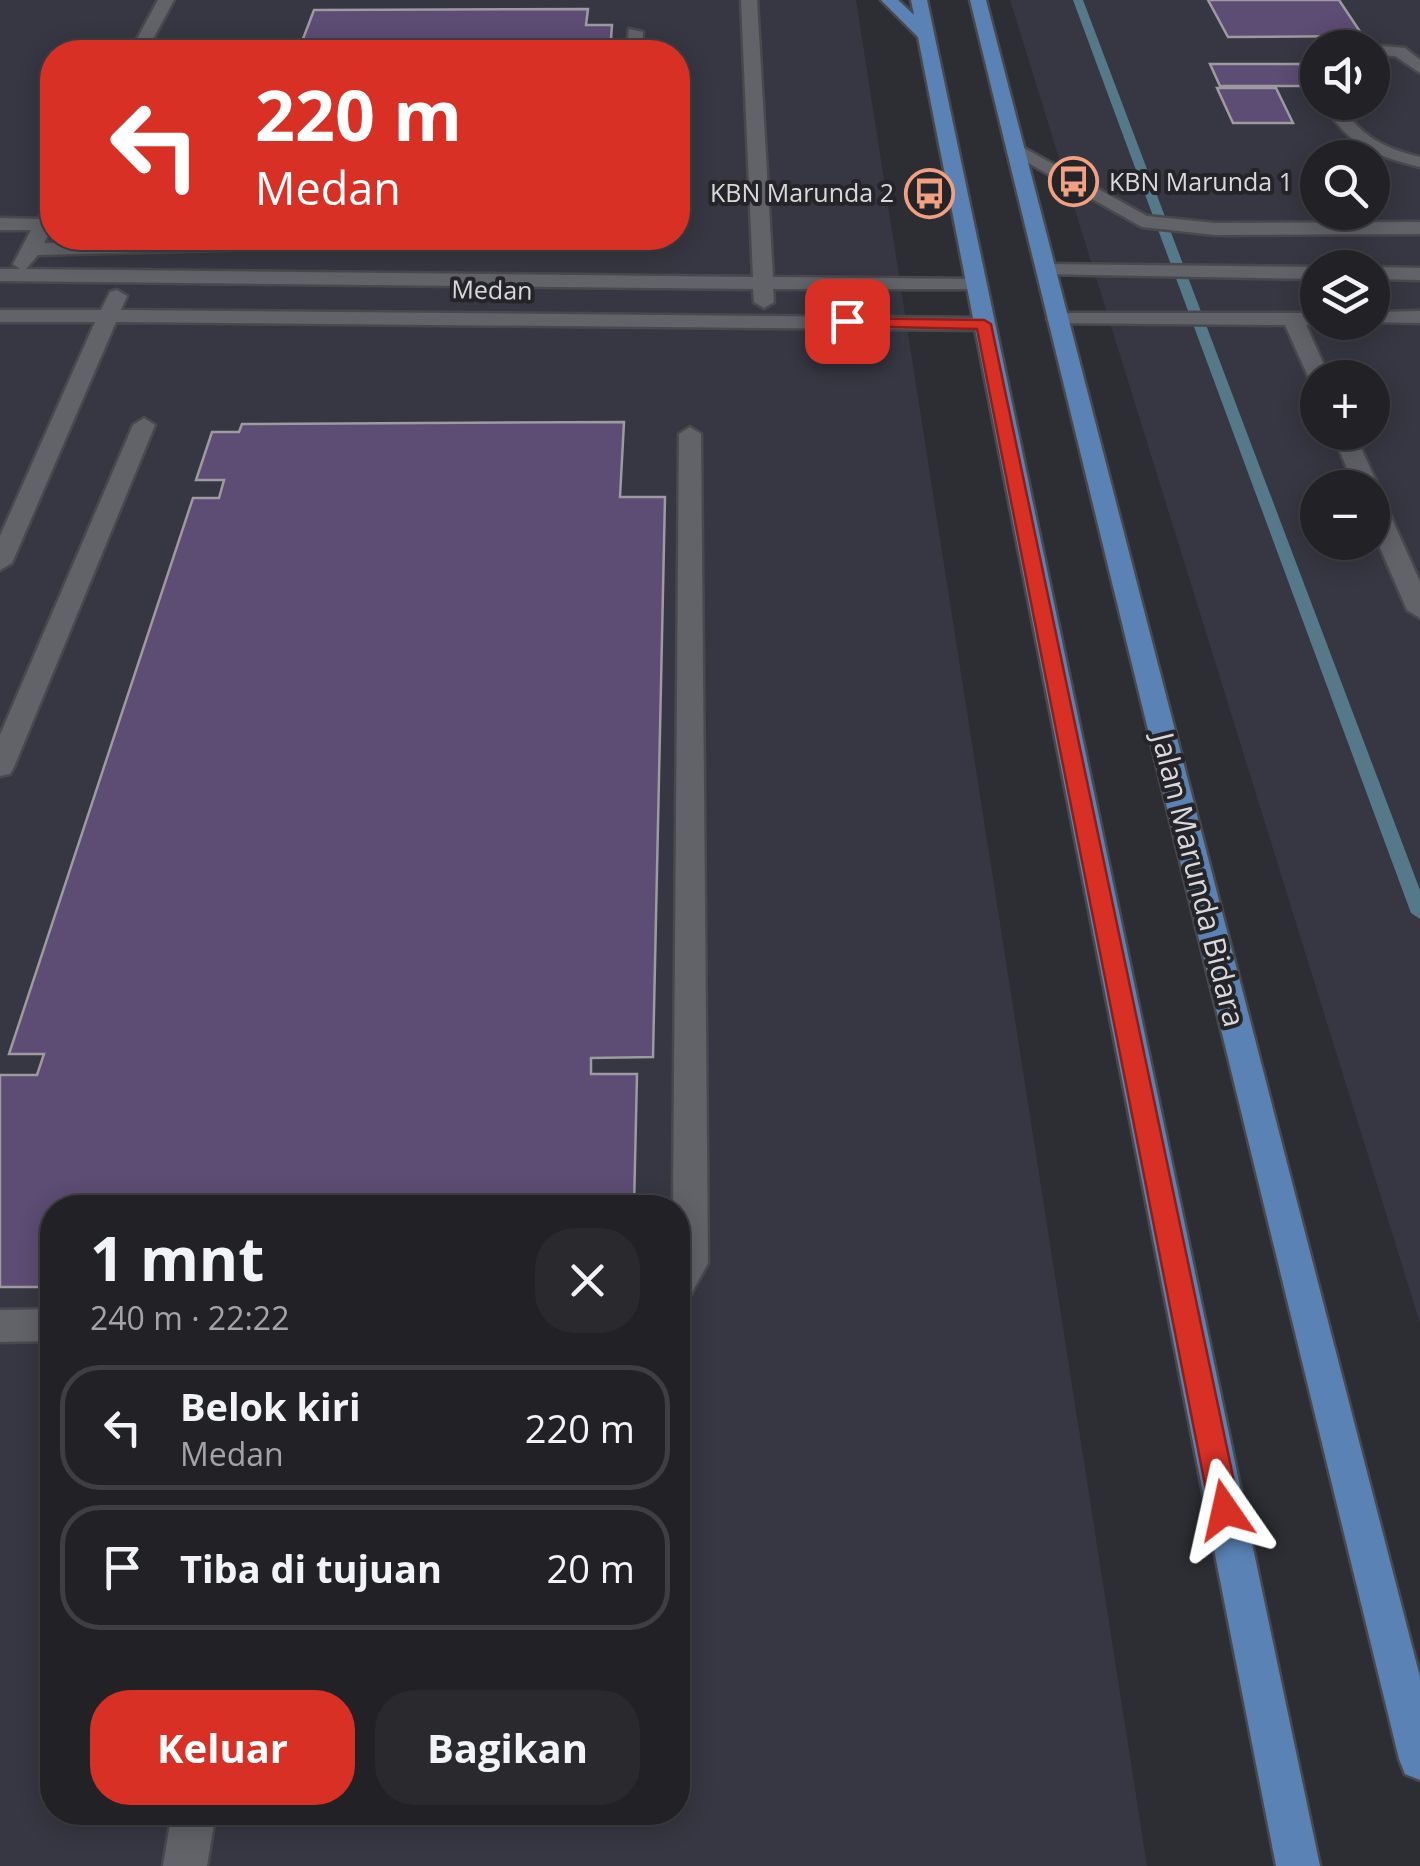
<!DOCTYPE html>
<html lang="id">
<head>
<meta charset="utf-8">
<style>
	body { margin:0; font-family:"Open Sans",sans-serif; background:#2a2a2e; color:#f1f3f6; height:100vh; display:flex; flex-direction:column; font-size:38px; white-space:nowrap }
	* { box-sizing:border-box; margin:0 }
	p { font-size:32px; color:#a2a4a7 }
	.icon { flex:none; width:55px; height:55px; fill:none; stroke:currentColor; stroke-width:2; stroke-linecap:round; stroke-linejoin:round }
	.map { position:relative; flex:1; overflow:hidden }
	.panel { position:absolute; left:40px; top:1195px; width:650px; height:630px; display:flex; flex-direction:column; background:#222226; border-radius:40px; box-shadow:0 5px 25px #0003,0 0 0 2px #3f3f43 }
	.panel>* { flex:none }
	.hud { position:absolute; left:40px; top:40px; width:650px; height:210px; border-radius:40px; box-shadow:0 5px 25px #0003,0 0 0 2px #3f3f43; background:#d93025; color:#fff; overflow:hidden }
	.controls { position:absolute; left:1300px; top:30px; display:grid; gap:20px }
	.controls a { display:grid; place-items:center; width:90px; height:90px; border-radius:50%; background:#222226; box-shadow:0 5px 25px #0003,0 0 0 2px #3f3f43; font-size:50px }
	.pin { position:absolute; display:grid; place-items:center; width:85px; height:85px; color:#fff; margin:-42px; border-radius:20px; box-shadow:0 5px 15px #0006 }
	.me { position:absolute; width:110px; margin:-55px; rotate:349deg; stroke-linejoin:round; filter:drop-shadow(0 0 8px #0008) }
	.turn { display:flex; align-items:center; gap:35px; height:210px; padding:0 50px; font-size:45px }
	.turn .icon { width:130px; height:130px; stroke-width:2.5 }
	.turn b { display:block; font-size:70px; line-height:85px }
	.round { display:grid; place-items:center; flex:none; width:105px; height:105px; border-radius:40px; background:#2a2a2e }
	.headline { display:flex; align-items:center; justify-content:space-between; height:170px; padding:0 50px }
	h1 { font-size:60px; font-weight:700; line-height:75px }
	.primary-button { display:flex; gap:20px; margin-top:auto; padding:20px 50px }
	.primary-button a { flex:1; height:115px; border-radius:40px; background:#d93025; color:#fff; font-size:40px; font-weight:700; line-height:115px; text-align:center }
	.primary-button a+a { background:#2a2a2e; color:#f1f3f6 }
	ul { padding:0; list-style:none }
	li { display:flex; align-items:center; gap:30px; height:125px; margin:0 20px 15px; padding:0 30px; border:5px solid #3f3f43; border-radius:40px }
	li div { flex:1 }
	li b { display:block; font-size:38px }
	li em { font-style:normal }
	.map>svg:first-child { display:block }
	.built { fill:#363742; fill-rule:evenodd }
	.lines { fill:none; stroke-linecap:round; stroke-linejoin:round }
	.stream { fill:#56798a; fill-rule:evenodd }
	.building { fill:#5d4c73; stroke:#9d9aa0; stroke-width:2.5 }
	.minor-casing { stroke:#49494d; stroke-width:5 }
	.major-casing { stroke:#49494d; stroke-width:5 }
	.minor { fill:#626369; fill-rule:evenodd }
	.major { fill:#5a82b4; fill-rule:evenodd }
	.route { fill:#d93025; stroke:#8d1f18; stroke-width:2.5 }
	.labels { text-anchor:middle; stroke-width:8; stroke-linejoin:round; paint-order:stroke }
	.far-poi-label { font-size:25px; fill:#d9d9dd; stroke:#242429; text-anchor:start }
	.far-street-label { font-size:25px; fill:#d9d9dd; stroke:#242429 }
	.street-label { font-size:30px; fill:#d9d9dd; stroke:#242429 }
</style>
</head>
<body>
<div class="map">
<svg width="1420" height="1866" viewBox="0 0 1420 1866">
	<rect width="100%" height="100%" fill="#2d2e33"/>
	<g class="built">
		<path d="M0,0H856L1147,1866H0ZM52,52H678V238H52ZM52,1208H678V1812H52Z"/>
		<path d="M1010,0H1420V1323ZM1318,48H1372V102H1318ZM1318,158H1372V212H1318ZM1318,268H1372V322H1318ZM1318,378H1372V432H1318ZM1318,488H1372V542H1318Z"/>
	</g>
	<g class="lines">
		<path class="stream" d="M1073,0H1083L1420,890V919L1411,913Z"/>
	</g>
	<g class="building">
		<path d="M1208,0H1339L1363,36L1228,37Z"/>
		<path d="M588,9L586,25H612L610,52H298L314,10Z"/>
		<path d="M1210,64H1299L1311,86H1220Z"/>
		<path d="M1217,88H1276L1293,123H1233Z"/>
		<path d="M624,422L620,497H665L653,1057L591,1058V1074H637L634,1208H52V1287H0V1075H37L44,1054H9L193,498H219L224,480H196L212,432H239L242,424Z"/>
	</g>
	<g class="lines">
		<defs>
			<g id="minor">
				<path d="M158,0H174L146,52H130Z"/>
				<path d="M741,0H757L773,277L976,279L986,285L983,289H773L774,302L764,308L754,302L753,289L0,281V269H20L13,264L31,230H0V218L38,219L45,206L52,204V228L44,243L239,238H599L589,244L562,247L288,248L38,255L26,269L753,277Z"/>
				<path d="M629,29L643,32L642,52H626Z"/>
				<path d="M1372,45L1405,48L1420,60V73L1395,56L1372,55V48H1365Z"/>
				<path d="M1318,48V82L1312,81L1302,62Z"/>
				<path d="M1323,102H1340C1359,136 1383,148 1420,157V167C1375,156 1346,145 1323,102Z"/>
				<path d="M1015,143L1147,216L1215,223L1420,222V234L1215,235L1142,227L1009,152L1006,148Z"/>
				<path d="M1044,264L1318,267L1320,268L1318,279L1037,274V266Z"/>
				<path d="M1372,267L1420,268V280L1372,279Z"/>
				<path d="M117,290L127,296L121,310L983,318L993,324L983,330L116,322L12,563L0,570V536L95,322H0V310H101L110,292Z"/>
				<path d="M1420,311V323L1365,322H1372V312Z"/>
				<path d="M1057,313H1318V322L1325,323L1306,325L1330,378H1318V384L1311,383L1285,325L1050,323L1047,319L1050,315Z"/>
				<path d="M144,418L155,425L14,767L10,774L0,776V735L133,425Z"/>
				<path d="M690,427L701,434L708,1263L691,1294L678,1298V1208H673L679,434Z"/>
				<path d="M1332,432H1354L1379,488L1375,493L1372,488H1355Z"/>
				<path d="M1372,494L1384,501L1420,582V618L1407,610L1372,529Z"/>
				<path d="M52,1309V1341L0,1342V1310Z"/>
				<path d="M172,1812H216L207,1866H163Z"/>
			</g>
			<g id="major">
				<path d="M881,0H898L914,15L911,0H927L1320,1866H1276L918,37Z"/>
				<path d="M970,0H986L1420,1677V1780L1405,1774L1399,1759Z"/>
			</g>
		</defs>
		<use href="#minor" class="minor-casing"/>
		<use href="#major" class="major-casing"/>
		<use href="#minor" class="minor"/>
		<use href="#major" class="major"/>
	</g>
	<path class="route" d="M842,318L984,320L991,324L1240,1510L1235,1520L1225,1524L1215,1520L1210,1510L977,329L847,326L842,325Z"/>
	<defs>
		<symbol id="bus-ring" viewBox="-11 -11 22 22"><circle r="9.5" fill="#242429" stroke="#f2a081" stroke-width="1.5"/><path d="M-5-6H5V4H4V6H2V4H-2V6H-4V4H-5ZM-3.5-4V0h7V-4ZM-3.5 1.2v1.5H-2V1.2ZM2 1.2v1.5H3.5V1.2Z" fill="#f2a081"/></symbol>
	</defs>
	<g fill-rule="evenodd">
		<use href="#bus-ring" x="1046" y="154" width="55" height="55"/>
		<use href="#bus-ring" x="902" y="166" width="55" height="55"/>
	</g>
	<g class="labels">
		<g class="far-poi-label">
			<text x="1109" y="191">KBN Marunda 1</text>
			<text x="894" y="202" text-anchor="end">KBN Marunda 2</text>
		</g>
		<g class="far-street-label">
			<text transform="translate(492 290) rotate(1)" y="9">Medan</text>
		</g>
		<g class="street-label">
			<text transform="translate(1198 880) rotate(76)" y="10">Jalan Marunda Bidara</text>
		</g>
	</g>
</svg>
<div class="controls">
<a><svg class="icon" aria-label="sound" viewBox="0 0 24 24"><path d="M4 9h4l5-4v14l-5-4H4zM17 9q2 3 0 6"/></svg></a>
<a><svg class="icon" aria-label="search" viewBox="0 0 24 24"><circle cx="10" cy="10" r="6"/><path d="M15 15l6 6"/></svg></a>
<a><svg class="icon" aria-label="layers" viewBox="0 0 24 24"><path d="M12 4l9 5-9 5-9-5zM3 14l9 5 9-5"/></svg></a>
<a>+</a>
<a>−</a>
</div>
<div class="pin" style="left:847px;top:321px;background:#d93025"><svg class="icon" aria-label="arrive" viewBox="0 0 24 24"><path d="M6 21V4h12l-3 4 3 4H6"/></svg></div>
<svg class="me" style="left:1225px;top:1510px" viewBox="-20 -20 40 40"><path d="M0-17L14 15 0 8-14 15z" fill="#d93025" stroke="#fff" stroke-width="4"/></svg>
<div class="hud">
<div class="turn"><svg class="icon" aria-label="left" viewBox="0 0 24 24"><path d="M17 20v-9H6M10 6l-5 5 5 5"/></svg><div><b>220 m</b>Medan</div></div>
</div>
<section class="panel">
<div class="headline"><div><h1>1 mnt</h1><p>240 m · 22:22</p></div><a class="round"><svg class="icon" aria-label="close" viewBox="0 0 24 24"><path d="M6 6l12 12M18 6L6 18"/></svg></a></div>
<ul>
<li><svg class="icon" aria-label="left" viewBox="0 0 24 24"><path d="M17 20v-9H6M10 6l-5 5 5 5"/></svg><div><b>Belok kiri</b><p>Medan</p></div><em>220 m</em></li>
<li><svg class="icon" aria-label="arrive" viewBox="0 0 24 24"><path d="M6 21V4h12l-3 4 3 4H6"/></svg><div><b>Tiba di tujuan</b></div><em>20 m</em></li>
</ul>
<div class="primary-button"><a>Keluar</a><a>Bagikan</a></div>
</section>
</div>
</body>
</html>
